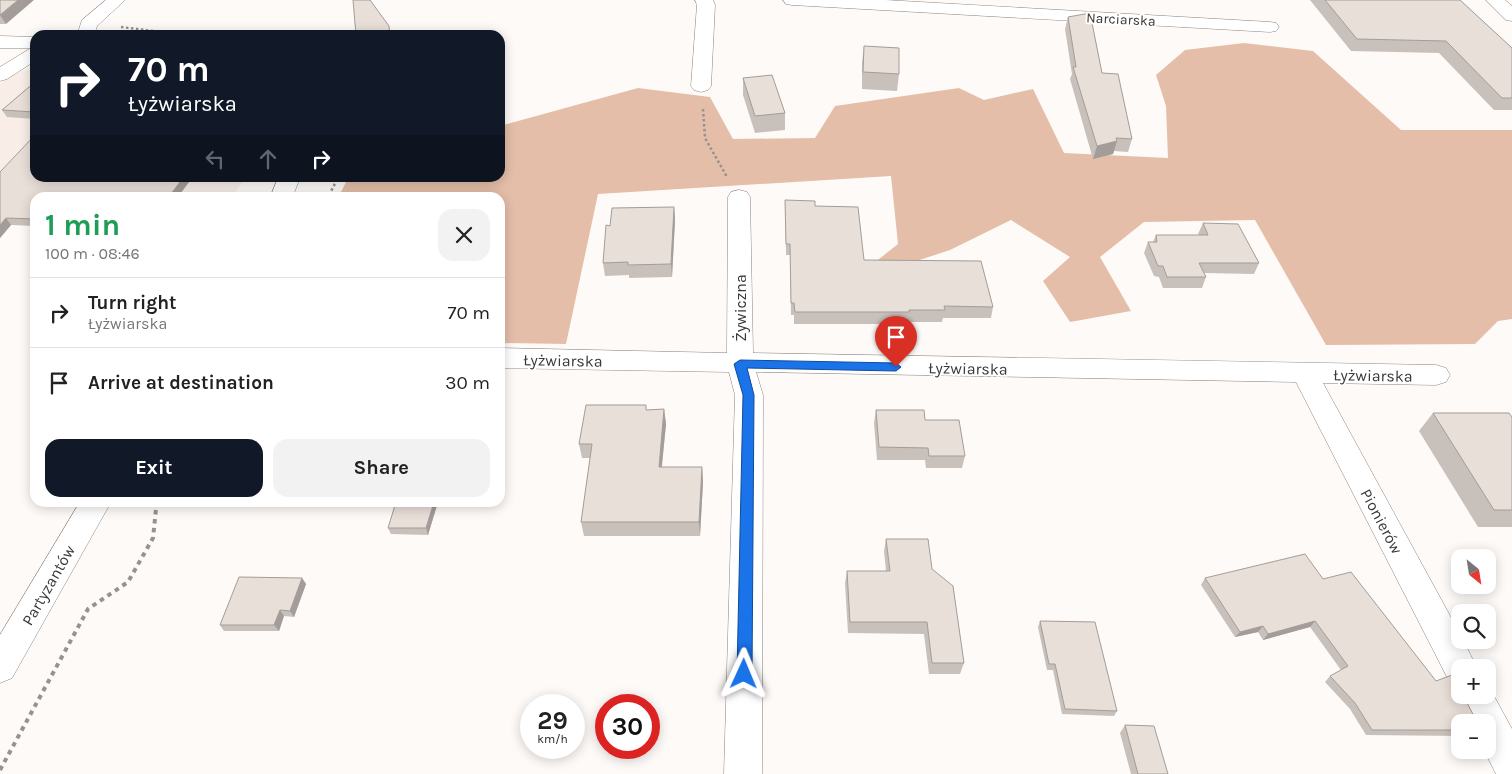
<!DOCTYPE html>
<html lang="en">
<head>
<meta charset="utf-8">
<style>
	body { margin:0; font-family:Karla,sans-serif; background:#f2f2f2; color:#222; height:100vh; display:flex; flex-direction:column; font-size:19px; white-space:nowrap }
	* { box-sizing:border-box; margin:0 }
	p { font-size:16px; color:#767676 }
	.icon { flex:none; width:28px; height:28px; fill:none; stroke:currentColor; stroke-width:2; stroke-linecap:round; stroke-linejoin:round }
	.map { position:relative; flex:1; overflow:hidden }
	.side { position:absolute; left:30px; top:192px; width:475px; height:315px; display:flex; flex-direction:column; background:#fff; border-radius:15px; box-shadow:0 2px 12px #0003 }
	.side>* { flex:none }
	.hud { position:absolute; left:30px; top:30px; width:475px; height:152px; border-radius:15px; box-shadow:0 2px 12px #0003; background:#111827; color:#fff; overflow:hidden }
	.needle { width:32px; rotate:150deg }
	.fabs { position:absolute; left:1451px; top:549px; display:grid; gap:10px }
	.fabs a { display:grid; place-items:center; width:45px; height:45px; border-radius:10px; background:#fff; box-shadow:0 2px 12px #0003; font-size:25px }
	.speed { position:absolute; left:520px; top:694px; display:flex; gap:10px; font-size:25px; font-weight:700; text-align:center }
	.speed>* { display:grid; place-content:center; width:65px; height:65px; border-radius:50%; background:#fff; box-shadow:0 2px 12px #0003; line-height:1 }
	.speed small { font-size:12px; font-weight:400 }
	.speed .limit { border:8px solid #d22; background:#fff; color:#111 }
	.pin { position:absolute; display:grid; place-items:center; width:42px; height:42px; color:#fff; margin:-51px -21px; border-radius:50% 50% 50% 0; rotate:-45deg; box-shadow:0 0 5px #0007 }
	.pin .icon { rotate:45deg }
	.me { position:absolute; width:55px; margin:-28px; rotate:1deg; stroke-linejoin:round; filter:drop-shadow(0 0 4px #0008) }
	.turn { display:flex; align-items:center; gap:18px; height:105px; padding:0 15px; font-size:22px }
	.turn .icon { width:65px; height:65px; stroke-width:2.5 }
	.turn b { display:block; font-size:35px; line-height:42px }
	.lanes { display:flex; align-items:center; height:48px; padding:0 15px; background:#0003; justify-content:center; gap:25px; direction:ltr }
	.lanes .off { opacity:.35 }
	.round { display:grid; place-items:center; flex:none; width:52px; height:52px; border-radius:15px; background:#f2f2f2 }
	.headline { display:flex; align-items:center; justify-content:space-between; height:85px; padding:0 15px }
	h1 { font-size:30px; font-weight:700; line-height:38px; color:#1e9e55 }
	.button { display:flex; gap:10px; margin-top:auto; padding:10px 15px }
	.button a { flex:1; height:58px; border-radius:15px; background:#111827; color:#fff; font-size:20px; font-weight:700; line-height:58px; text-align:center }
	.button a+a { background:#f2f2f2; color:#222 }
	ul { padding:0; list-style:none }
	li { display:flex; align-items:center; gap:15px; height:70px; padding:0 15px; border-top:1px solid #e0e0e0 }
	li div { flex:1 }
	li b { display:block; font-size:19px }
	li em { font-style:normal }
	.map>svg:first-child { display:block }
	.built { fill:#f8eee7 }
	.green { fill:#e4bea8 }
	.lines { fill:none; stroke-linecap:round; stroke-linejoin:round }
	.minor-casing { stroke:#8c837d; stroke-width:1 }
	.path-far2 { stroke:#969290; stroke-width:2.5; stroke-dasharray:2.5 2.5; stroke-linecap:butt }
	.path-far1 { stroke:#969290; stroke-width:3; stroke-dasharray:4 4; stroke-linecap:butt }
	.path { stroke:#969290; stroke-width:4; stroke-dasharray:4.5 4.5; stroke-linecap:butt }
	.minor { fill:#fff; fill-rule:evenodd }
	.wall { fill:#c8c0bb }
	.shaded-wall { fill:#a39c98 }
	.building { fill:#e9dfd9; stroke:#a39c98 }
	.route { fill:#1a73e8; stroke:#114b97 }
	.labels { text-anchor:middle; stroke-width:4; stroke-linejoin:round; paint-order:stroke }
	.far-street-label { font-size:14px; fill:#3c3836; stroke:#fff }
	.street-label { font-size:16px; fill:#3c3836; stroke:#fff }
</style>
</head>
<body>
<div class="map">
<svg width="1512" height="774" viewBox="0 0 1512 774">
	<rect width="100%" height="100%" fill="#fefaf8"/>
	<path class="built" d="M35,67V178H245L232,197L35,198L0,210V84L9,76Z"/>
	<path class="green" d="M1244,43L1313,51L1401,130H1512V319L1498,321L1475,344L1326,345L1255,220L1144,222L1100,257L1131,311L1070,322L1043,281L1070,257L1011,220L950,250L886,271L869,267L898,244L891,176L598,194L566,344L500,343V198H338L348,178H500V126L638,88L710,97L733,139L815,138L835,106L959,88L984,100L1033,89L1064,153L1168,158L1166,106L1156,75L1185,50Z"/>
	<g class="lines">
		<defs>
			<g id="minor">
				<path d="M106,0H125L97,26L94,35H80L78,32L82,20Z"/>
				<path d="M695,0H713L715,5L711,86L708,90L701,92L694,90L691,86L697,5Z"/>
				<path d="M783,0H885L1270,22L1276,23L1279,27L1276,31L1270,32L792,5L786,4Z"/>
				<path d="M1486,0H1505L1512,6V21L1506,20Z"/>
				<path d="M0,36L35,37V61L7,79L0,81V67L31,48H0Z"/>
				<path d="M278,178H300L292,198H270Z"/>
				<path d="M739,190L747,192L750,197L753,353L1436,365L1446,368L1450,375L1446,382L1436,385L1323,383L1460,634V640H1463L1477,668H1460V684L1448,679L1296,382L756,372L763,395L762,774H724L735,395L729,372L500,368V348L727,353L728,197L731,192Z"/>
				<path d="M80,502H111L12,678L0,683V635Z"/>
				<path d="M1488,685L1512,729V774H1496L1484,750H1488V722H1469L1456,695L1460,686V695H1488Z"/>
			</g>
		</defs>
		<use href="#minor" class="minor-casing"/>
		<g class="path-far2">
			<path d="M121,27L185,35"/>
			<path d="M703,109L705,138L727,177"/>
			<path d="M329,195L338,178"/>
		</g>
		<path class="path-far1" d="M327,198L329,194"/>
		<path class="path" d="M0,770L88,609L128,582L153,538L156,509L160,502"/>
		<use href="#minor" class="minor"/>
	</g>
	<g class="wall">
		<path d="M0,0L6,24H0Z"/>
		<path d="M1310,0H1460L1512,48V110H1494L1439,53L1351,51Z"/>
		<path d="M1068,17L1102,73L1132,139L1128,152L1114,151L1113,154L1093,159L1070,79L1072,74L1065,29Z"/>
		<path d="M864,46L899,74L897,91L862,89V63Z"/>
		<path d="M743,78L785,113V130L755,133L743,95Z"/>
		<path d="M35,82V119L7,117L2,110Z"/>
		<path d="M0,172L192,178L177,198H35V226L11,225L0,238Z"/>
		<path d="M785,200L815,206L864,260L993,307L991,318H943L942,322H908V324H794V315H791L790,255H786Z"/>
		<path d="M674,207L675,220L672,277L629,278V275L605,276L603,263L610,226Z"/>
		<path d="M1203,223L1259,263L1254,274L1204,273L1206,277L1202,288H1163L1159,277L1154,276L1144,253L1148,242H1153L1156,235H1199L1198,234Z"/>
		<path d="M664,409L666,424L662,467H702L703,482L700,536H584L581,522L590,458H582L579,444L647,410Z"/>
		<path d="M876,410L925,420L965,456L962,468H926L925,460H877L874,423Z"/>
		<path d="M1433,413L1512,417V527H1478L1419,431Z"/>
		<path d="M396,502H438L428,535L391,534L388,528Z"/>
		<path d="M886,539L932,569L964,663L960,674H929L924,634L848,633L845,583L847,571H886L884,551Z"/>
		<path d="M302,578L306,584L294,617L284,616L279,631H224L220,625Z"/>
		<path d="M1205,578L1323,579L1460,722V736L1366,735L1350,709L1325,682L1330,676L1341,670L1310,627L1263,640L1258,632L1235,637L1201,585Z"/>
		<path d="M1040,621L1117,711L1114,716L1062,714L1053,670H1047L1038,627Z"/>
		<path d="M1125,725L1168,774H1131L1120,733Z"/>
	</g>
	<g class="shaded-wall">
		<path d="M18,0H34L6,24L0,15Z"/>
		<path d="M503,93L505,101L500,103V94Z"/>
		<path d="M1117,141L1113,154L1093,159L1097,146Z"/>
		<path d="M183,178H192L177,198H168Z"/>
		<path d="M674,207L675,220L672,277L671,264Z"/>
		<path d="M6,218L11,225L0,238V225Z"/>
		<path d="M664,409L666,424L660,482L659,467Z"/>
		<path d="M702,467L703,482L700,536L699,522Z"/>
		<path d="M434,502H438L428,535L426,528Z"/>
		<path d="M302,578L306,584L294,617L290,611Z"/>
		<path d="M280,610L284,616L279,631L274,625Z"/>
		<path d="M1315,621L1310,627L1263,640L1268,634Z"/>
		<path d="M1263,626L1258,632L1235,637L1240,632Z"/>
	</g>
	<g class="building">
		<path d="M0,0H18L0,15Z"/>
		<path d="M353,0H370L389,26L390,35H356Z"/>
		<path d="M1325,0H1460L1512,48V98H1502L1446,41L1357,39Z"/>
		<path d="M1090,13L1102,73L1118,74L1132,139L1116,138L1117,141L1097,146L1073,67H1076L1068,17Z"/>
		<path d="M864,46L899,48V74L863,72Z"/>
		<path d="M772,75L785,113L755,116L743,78Z"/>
		<path d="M35,82V112L2,110Z"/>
		<path d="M35,135V178H183L168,198H35V219L6,218L0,225V172Z"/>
		<path d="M785,200L815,201V206L858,207L864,260L981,261L993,307L944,306L945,310H909V312H795L794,303H791L790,244H786Z"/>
		<path d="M674,207L671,264L628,265V262L603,263L606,225L610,226L612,208Z"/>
		<path d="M1203,223L1238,224L1259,263H1199L1206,277H1167L1163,266H1158L1148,242H1157L1156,235H1208Z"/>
		<path d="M586,405H646V410L664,409L659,467H702L699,522H581L592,444H579Z"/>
		<path d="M876,410H924L925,420H959L965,456H929L928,448L879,447Z"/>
		<path d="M1433,413H1509L1512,417V510H1494Z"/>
		<path d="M396,502H434L426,528H388Z"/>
		<path d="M886,539H928L932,569L953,586L964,663H932L927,622H850L847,571H890Z"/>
		<path d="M1305,554L1323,579L1351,572L1436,681L1452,675L1460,690V695H1463L1477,722H1460V730H1372L1355,703L1330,676L1348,666L1315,621L1268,634L1263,626L1240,632L1205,578Z"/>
		<path d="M239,577L302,578L290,611L280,610L274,625H220Z"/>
		<path d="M1040,621L1095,622L1117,711L1065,709L1055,664H1049Z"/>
		<path d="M1125,725L1154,726L1168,774H1138Z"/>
	</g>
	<path class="route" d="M740,360L896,363L901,367L896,371L747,368L754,395L752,674L749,679L744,681L739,679L737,674L743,395L734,364Z"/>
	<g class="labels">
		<g class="far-street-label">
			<text transform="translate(1121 19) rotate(3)" y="5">Narciarska</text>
		</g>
		<g class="street-label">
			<text transform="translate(740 308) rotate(-90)" y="6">Żywiczna</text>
			<text transform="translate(563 360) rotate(1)" y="6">Łyżwiarska</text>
			<text transform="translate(968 368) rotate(1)" y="6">Łyżwiarska</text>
			<text transform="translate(1373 375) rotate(1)" y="6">Łyżwiarska</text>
			<text transform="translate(1382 521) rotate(62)" y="6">Pionierów</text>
			<text transform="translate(48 585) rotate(-60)" y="6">Partyzantów</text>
		</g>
	</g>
</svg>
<div class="fabs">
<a><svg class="needle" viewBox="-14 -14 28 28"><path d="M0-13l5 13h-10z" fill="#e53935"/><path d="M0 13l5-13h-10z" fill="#767676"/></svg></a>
<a><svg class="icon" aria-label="search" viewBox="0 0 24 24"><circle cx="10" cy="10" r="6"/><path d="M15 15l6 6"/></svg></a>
<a>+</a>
<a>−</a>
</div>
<div class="speed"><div>29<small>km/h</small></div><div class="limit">30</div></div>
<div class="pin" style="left:896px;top:367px;background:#d93025"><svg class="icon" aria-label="arrive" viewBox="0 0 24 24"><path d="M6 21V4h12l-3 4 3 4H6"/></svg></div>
<svg class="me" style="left:744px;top:674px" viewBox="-20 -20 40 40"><path d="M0-17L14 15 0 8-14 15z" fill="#1a73e8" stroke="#fff" stroke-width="4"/></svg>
<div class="hud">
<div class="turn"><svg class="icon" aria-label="right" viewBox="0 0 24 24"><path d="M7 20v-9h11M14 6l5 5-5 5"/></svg><div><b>70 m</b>Łyżwiarska</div></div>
<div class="lanes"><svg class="icon off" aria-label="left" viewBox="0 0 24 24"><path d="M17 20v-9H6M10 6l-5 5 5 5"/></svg><svg class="icon off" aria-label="ahead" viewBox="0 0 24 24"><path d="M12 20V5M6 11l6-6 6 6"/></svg><svg class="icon" aria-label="right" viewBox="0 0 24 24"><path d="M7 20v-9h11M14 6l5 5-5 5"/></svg></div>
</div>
<section class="side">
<div class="headline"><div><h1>1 min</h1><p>100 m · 08:46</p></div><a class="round"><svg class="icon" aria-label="close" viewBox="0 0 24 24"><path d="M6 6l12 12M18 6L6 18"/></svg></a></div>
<ul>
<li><svg class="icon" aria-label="right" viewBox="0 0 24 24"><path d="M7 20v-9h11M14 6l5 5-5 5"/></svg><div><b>Turn right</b><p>Łyżwiarska</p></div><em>70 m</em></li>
<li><svg class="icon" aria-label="arrive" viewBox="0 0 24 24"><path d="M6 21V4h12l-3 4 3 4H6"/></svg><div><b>Arrive at destination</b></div><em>30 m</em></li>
</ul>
<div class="button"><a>Exit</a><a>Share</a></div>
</section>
</div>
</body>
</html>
